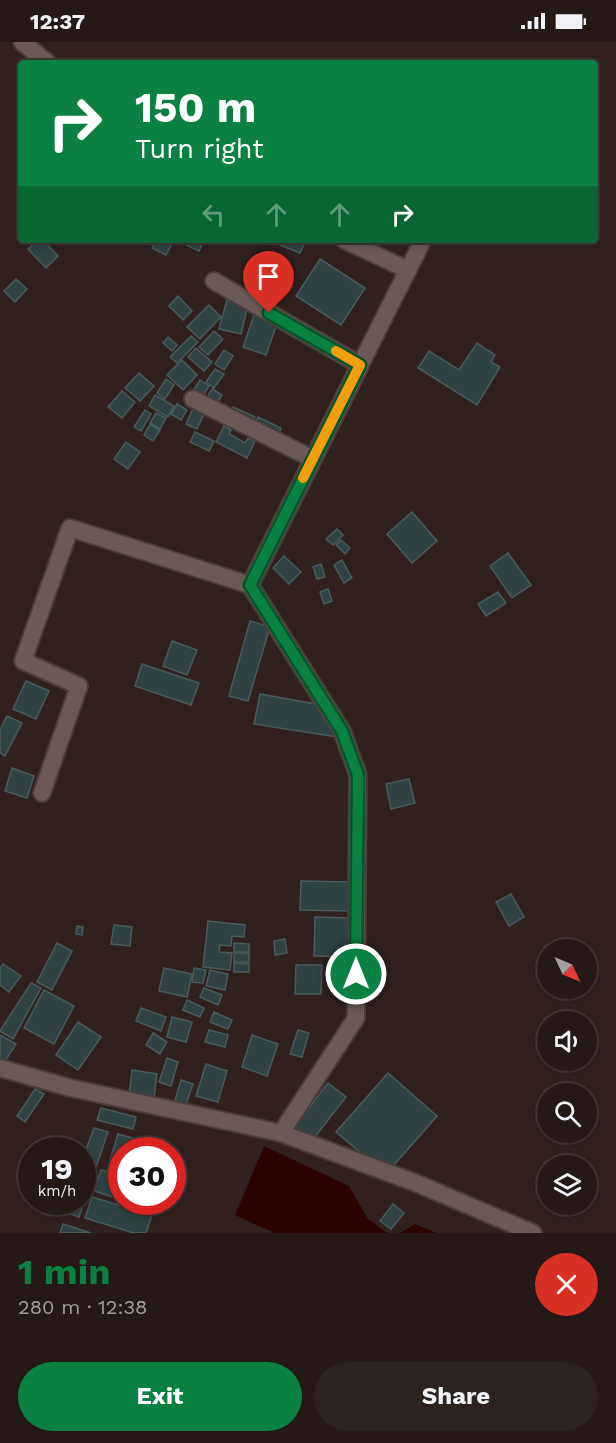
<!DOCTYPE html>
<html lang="en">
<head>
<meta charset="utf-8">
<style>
	body { margin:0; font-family:"Work Sans",sans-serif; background:#2c2220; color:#f1f3f6; height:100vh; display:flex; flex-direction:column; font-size:22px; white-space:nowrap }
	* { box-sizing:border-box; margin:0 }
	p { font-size:20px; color:#a3a0a1 }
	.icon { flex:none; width:33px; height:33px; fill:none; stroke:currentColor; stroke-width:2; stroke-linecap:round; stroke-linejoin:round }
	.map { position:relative; height:1191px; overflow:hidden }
	.details { display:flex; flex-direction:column; background:#241917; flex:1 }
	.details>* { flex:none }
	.hud { position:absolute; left:18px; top:18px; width:580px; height:183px; border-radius:6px; box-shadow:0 3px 9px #0003,0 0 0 2px #413836; background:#0b8043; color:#fff; overflow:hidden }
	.needle { width:39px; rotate:134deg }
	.controls { position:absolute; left:537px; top:897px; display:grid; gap:12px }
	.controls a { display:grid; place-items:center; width:60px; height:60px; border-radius:50%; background:#241917; box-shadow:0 3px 9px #0003,0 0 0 2px #413836; font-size:30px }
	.speed { position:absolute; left:18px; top:1095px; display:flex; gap:12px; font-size:30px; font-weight:700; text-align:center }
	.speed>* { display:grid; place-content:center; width:78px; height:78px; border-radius:50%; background:#241917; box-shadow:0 3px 9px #0003,0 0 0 2px #413836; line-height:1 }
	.speed small { font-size:15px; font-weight:400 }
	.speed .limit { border:9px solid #d22; background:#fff; color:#111 }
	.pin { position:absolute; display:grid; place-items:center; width:51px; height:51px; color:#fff; margin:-62px -26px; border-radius:50% 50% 50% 0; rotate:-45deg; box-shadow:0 0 6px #0007 }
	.pin .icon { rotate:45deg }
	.me { position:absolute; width:66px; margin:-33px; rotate:0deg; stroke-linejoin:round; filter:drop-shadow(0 0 4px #0008) }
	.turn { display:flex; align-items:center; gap:21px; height:126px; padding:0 18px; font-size:27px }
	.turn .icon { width:78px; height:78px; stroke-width:2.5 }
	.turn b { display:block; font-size:42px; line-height:51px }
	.lanes { display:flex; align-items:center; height:57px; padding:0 18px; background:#0003; justify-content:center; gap:30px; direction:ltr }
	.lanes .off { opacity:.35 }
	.round { display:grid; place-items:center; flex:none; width:63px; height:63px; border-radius:32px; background:#2c2220 }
	.summary { display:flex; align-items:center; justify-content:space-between; height:102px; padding:0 18px }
	h1 { font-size:36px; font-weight:700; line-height:45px; color:#0b8043 }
	.primary-button { display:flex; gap:12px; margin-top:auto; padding:12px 18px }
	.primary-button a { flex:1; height:69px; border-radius:36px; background:#0b8043; color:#fff; font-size:24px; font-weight:700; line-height:69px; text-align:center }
	.primary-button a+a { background:#2c2220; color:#f1f3f6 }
	.status { display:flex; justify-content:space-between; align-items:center; height:42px; padding:0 30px; background:#241917; direction:ltr }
	.status svg { height:16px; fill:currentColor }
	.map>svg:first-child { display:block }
	.water { fill:#2d0302 }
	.building { fill:#304243; stroke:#495b5c; stroke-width:1.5 }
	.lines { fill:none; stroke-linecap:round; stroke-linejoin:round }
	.minor-casing { stroke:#493d3b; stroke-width:20 }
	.minor { stroke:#6a5956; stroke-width:16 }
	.route-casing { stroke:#07532c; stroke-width:15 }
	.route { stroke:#0b8043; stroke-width:10 }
	.slow { stroke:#f59e0b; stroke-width:10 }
</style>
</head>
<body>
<div class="status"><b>12:37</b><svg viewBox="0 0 49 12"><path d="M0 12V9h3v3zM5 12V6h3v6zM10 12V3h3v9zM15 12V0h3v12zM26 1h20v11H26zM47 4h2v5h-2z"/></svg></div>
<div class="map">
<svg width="616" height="1191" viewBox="0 0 616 1191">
	<rect width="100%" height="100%" fill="#30211f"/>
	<g class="water">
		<path d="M264,1104L349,1144L368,1177L387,1191H274L235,1173Z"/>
		<path d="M415,1182L436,1191H400Z"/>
	</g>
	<g class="building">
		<path d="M38,198H43L58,214L46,226L28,207Z"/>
		<path d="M157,198H174L166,213L152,206Z"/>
		<path d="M183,198H204L199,209L182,201Z"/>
		<path d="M268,198H306L300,211Z"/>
		<path d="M320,217L365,246L341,283L296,254Z"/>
		<path d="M16,237L27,247L15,260L4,249Z"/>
		<path d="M178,254L192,269L183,278L169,264Z"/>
		<path d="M227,258L248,263L241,292L219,287Z"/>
		<path d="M209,263L221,275L200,297L187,285Z"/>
		<path d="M255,270L278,279L266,313L243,305Z"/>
		<path d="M214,289L223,297L208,313L199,305Z"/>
		<path d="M191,294L198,300L177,321L170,315Z"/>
		<path d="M168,295L177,303L172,309L163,301Z"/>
		<path d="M477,301L495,313L491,320L500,325L477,363L418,326L429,309L459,328Z"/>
		<path d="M196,306L212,320L204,329L188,315Z"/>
		<path d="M224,308L233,314L224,328L215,322Z"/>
		<path d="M182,318L197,333L183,348L167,333Z"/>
		<path d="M215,327L224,332L214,346L206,340Z"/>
		<path d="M139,331L154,344L140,359L125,346Z"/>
		<path d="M166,337L174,343L165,357L157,351Z"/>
		<path d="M200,338L209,344L200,358L191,352Z"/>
		<path d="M212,347L222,353L216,363L206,357Z"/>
		<path d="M122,349L135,360L122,376L108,365Z"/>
		<path d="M155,353L174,364L168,375L149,364Z"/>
		<path d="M177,362L187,368L181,378L171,372Z"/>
		<path d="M194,364L205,370L197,387L186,382Z"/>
		<path d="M233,365L255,375L252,383L229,373Z"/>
		<path d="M145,368L151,372L141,389L134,385Z"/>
		<path d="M156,371L166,376L160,387L150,381Z"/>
		<path d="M258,375L281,386L277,396L253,385Z"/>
		<path d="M150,382L160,388L153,399L144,393Z"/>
		<path d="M224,384L231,388L229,392L245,401L248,396L255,399L247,416L216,400Z"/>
		<path d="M195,390L214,399L209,409L190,400Z"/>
		<path d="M126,400L140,410L128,427L114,417Z"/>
		<path d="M412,470L437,499L412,521L387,492Z"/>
		<path d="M337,487L343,493L333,503L326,497Z"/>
		<path d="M341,498L350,506L345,512L336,503Z"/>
		<path d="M508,511L531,543L512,556L490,524Z"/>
		<path d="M284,514L301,530L289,542L273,526Z"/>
		<path d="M342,518L352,536L344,541L334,523Z"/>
		<path d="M321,522L325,535L317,537L313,525Z"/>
		<path d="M328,547L332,559L324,562L320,550Z"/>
		<path d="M498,550L506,561L486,574L478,562Z"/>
		<path d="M250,579L270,585L248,659L229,654Z"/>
		<path d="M172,599L197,608L187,633L163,624Z"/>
		<path d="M142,622L199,641L191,663L135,644Z"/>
		<path d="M26,639L49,649L36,677L13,667Z"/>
		<path d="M260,652L316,662L337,695L254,682Z"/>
		<path d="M7,674L22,681L5,714L0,711V688Z"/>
		<path d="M12,726L34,734L27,756L5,749Z"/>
		<path d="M409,737L415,761L391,767L386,742Z"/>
		<path d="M301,839L351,840L350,869L300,868Z"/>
		<path d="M511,852L524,875L509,884L496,860Z"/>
		<path d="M315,875L352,876L351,915L314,914Z"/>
		<path d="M208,879L245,883L244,895L232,894L231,904L220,903L219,910L232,911L230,928L203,925Z"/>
		<path d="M114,883L132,885L130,904L111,902Z"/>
		<path d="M77,884L83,885L82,893L76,892Z"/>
		<path d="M285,897L287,911L275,913L274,899Z"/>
		<path d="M57,901L72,909L52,948L37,940Z"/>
		<path d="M234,901L249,902V910H234Z"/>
		<rect x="234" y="911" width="15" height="9"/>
		<path d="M234,921L249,922V930H234Z"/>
		<path d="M3,922L21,934L9,950L0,943V926Z"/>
		<path d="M296,923H322L321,952H295Z"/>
		<path d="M332,923H353L352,949L331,948Z"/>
		<path d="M164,926L192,932L187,955L159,949Z"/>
		<path d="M194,926L206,928L203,941L192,940Z"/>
		<path d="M210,928L228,932L225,948L206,944Z"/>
		<path d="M31,941L41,946L13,997L0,989Z"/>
		<path d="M204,946L222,953L218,963L200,955Z"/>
		<path d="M44,948L74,964L54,1002L24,986Z"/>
		<path d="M187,958L204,966L200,975L183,968Z"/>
		<path d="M141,966L166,975L161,989L136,979Z"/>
		<path d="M214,970L232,978L228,987L210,980Z"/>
		<path d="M172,975L192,980L186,1000L167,995Z"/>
		<path d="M78,980L101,995L78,1028L56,1013Z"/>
		<path d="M209,988L228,993L225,1005L205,1000Z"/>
		<path d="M298,988L309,991L302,1015L290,1012Z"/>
		<path d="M153,991L167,1000L160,1012L146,1003Z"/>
		<path d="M0,993L16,1002L3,1022L0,1020Z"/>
		<path d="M252,993L278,1002L267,1034L242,1025Z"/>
		<path d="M167,1016L178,1020L171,1044L159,1040Z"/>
		<path d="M206,1022L227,1029L218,1060L196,1054Z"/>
		<path d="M132,1028L157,1032L154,1056L129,1053Z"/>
		<path d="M388,1031L437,1074L386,1132L336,1090Z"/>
		<path d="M181,1038L193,1042L185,1065L174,1062Z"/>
		<path d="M328,1041L346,1055L311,1100L293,1087Z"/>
		<path d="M35,1047L44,1052L25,1080L17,1074Z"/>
		<path d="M101,1066L136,1075L133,1087L97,1078Z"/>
		<path d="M94,1086L108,1090L79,1175L65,1170L69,1160H82V1119Z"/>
		<path d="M118,1092L163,1105L162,1108H122V1126L109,1122Z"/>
		<path d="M101,1128L122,1134V1158L94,1149Z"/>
		<path d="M92,1155L152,1173L146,1191H134L85,1176Z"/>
		<path d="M128,1160H157L154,1168Z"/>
		<path d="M393,1162L404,1171L391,1187L380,1179Z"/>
		<path d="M63,1182L91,1191H60Z"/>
	</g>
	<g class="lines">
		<defs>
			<g id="minor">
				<path d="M22,0L48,21"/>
				<path d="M344,198L408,228"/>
				<path d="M214,239L360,323"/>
				<path d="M193,357L313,417"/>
				<path d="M42,751L79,644L23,619L70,486L250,543"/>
				<path d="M0,1026L71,1046L281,1091L416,1141L533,1191"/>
				<path d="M281,1091L356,976L358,733L342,689L250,543L423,198"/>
			</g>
		</defs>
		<use href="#minor" class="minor-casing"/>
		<use href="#minor" class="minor"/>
	</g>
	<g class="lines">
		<defs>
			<path id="route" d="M269,271L360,323L250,543L342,689L358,733L356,932"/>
		</defs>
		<use href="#route" class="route-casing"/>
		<use href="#route" class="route"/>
		<path class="slow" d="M303,436L360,323L336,309"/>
	</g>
</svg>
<div class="controls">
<a><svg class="needle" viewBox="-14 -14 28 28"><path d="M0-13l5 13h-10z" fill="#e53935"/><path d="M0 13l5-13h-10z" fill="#a3a0a1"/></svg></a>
<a><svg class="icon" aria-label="sound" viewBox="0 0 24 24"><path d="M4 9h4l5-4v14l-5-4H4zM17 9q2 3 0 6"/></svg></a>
<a><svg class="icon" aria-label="search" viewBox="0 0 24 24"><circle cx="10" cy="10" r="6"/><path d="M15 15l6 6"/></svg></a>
<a><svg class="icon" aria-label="layers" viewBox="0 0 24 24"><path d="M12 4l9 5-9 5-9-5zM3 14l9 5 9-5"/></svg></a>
</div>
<div class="speed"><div>19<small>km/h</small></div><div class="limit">30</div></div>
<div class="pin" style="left:269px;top:271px;background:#d93025"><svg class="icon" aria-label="arrive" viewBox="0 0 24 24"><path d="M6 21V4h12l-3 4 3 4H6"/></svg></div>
<svg class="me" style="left:356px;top:932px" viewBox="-20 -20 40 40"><circle r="17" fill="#0b8043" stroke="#fff" stroke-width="3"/><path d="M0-11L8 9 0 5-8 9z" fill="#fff"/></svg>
<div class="hud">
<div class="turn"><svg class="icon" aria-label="right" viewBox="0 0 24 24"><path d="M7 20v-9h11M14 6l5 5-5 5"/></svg><div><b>150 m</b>Turn right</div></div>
<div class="lanes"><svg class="icon off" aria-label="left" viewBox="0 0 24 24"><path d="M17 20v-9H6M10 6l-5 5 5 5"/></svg><svg class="icon off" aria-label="ahead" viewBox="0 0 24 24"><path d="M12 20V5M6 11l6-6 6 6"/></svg><svg class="icon off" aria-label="ahead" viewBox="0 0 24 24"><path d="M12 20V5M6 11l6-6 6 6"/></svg><svg class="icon" aria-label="right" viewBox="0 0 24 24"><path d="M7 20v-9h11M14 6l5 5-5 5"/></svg></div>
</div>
</div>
<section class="details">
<div class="summary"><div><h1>1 min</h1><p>280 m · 12:38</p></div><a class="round" style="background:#d93025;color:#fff"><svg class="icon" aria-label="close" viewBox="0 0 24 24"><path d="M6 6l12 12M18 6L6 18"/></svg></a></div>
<div class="primary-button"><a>Exit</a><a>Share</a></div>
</section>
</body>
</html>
